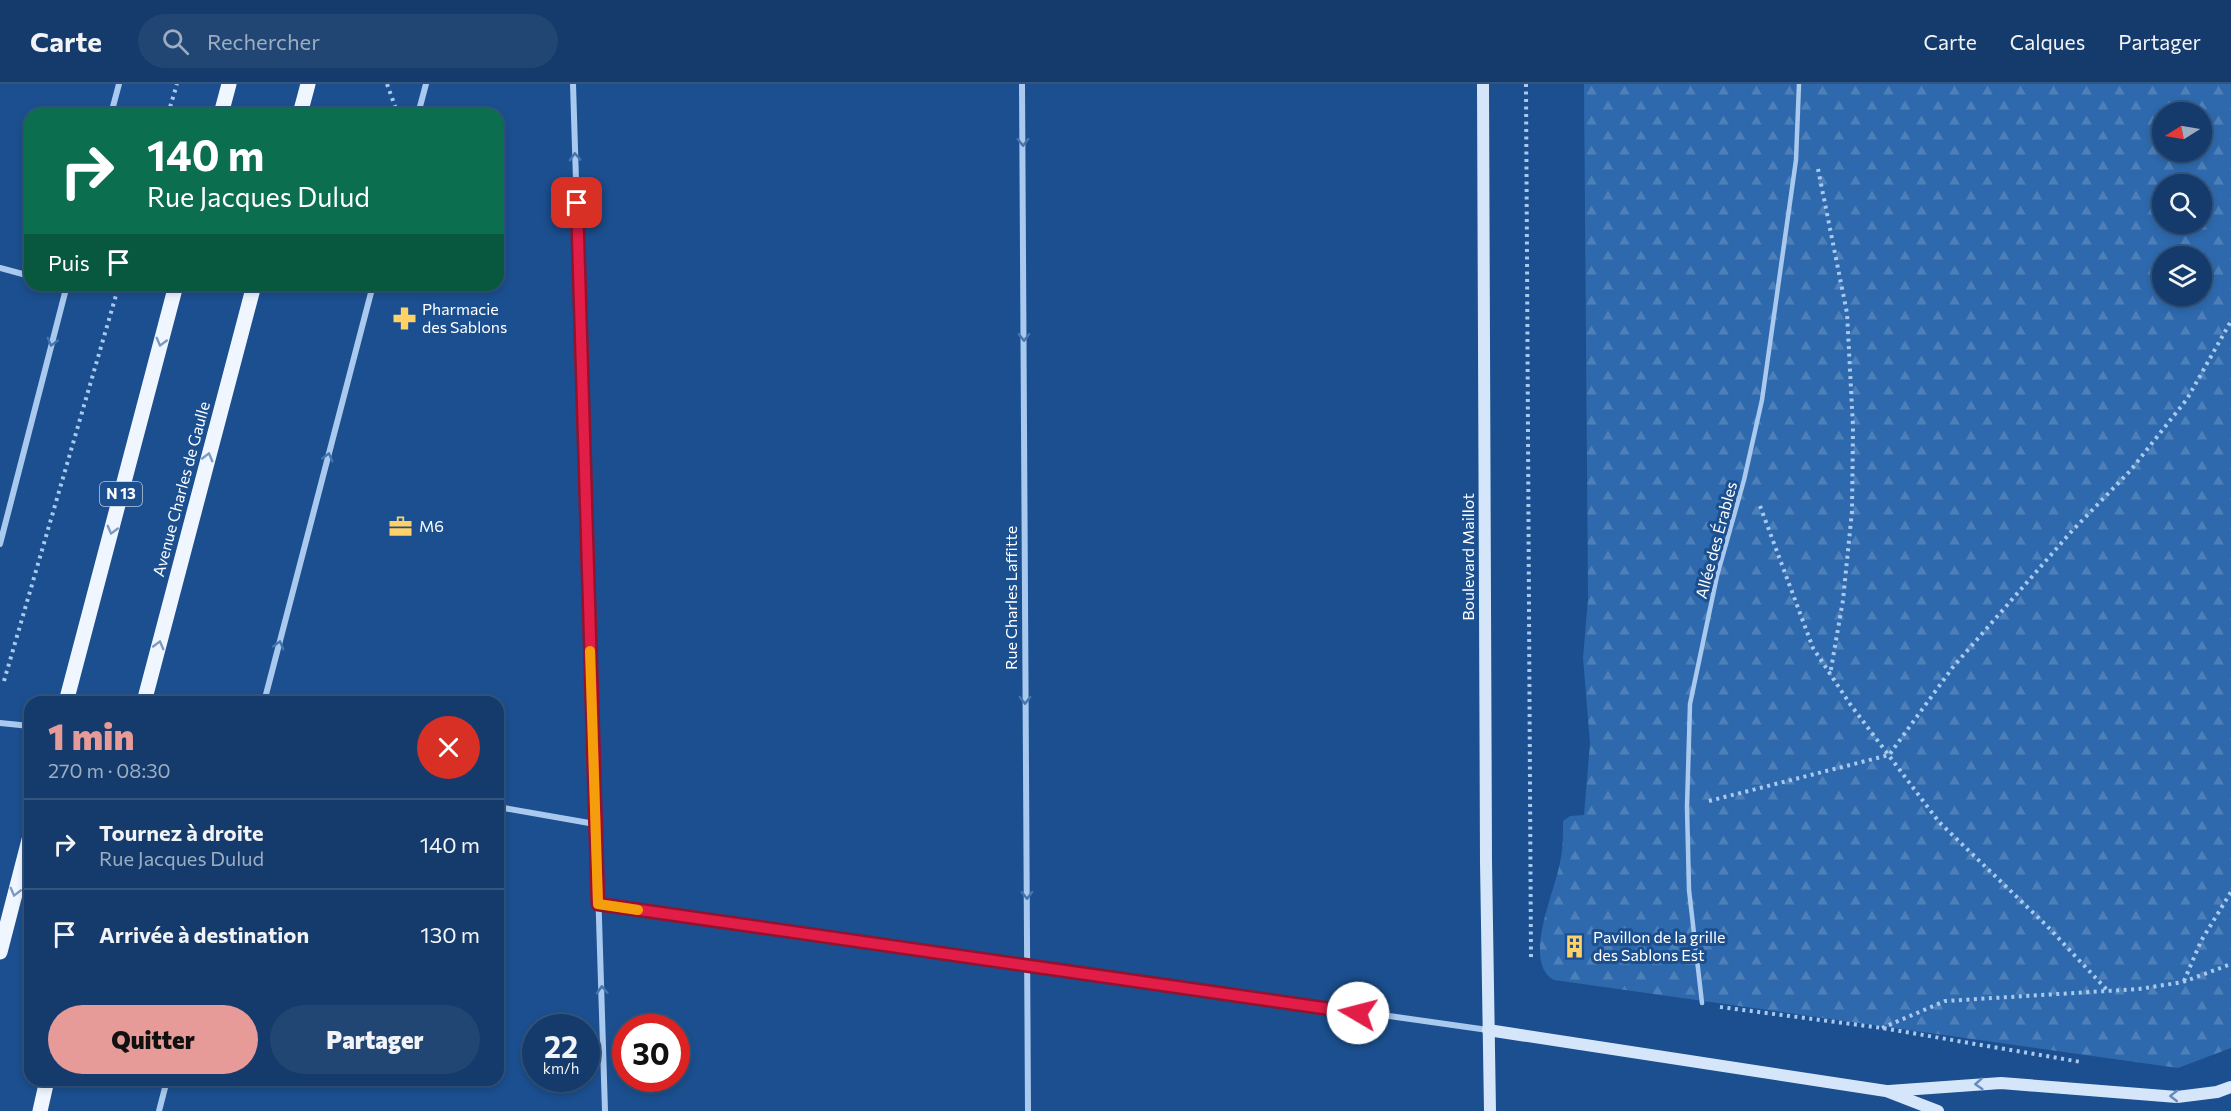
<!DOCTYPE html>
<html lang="fr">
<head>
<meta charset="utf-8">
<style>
	body { margin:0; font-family:Commissioner,sans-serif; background:#214673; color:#f1f3f6; height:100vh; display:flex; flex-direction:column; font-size:22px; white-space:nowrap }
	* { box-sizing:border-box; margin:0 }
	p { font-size:20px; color:#9dadc1 }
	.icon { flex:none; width:33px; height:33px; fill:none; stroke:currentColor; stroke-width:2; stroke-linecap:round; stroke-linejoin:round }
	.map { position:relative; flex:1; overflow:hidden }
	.sheet { position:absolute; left:24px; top:612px; width:480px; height:390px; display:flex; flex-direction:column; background:#143b6b; border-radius:18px; box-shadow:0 3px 9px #0003,0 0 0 2px #33557e }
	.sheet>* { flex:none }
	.hud { position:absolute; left:24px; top:24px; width:480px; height:183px; border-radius:18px; box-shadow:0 3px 9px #0003,0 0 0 2px #33557e; background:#0b6e4f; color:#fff; overflow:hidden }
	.needle { width:39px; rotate:259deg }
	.controls { position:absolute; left:2152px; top:18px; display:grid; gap:12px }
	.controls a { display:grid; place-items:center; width:60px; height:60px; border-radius:50%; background:#143b6b; box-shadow:0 3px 9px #0003,0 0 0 2px #33557e; font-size:30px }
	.speed { position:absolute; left:522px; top:930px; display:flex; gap:12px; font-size:30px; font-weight:700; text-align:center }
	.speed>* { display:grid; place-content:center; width:78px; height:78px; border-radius:50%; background:#143b6b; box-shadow:0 3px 9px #0003,0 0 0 2px #33557e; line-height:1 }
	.speed small { font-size:15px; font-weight:400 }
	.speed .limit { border:9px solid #d22; background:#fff; color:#111 }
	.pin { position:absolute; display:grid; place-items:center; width:51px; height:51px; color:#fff; margin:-26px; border-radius:12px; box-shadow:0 3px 9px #0006 }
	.me { position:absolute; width:66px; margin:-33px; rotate:278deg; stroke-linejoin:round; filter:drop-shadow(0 0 4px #0008) }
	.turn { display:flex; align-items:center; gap:21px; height:126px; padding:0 24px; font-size:27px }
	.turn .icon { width:78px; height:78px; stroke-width:2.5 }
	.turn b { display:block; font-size:42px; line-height:51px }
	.then { display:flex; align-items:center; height:57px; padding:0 24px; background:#0003; gap:12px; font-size:22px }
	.round { display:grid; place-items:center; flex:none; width:63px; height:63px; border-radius:32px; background:#214673 }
	.head { display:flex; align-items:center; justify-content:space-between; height:102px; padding:0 24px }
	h1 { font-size:36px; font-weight:800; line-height:45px; color:#e69b98 }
	.button { display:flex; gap:12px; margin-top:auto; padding:12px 24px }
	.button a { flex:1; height:69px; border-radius:36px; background:#e69b98; color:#111; font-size:24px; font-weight:800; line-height:69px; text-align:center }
	.button a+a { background:#214673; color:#f1f3f6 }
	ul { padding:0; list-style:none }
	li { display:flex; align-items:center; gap:18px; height:90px; padding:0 24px; border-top:2px solid #33557e }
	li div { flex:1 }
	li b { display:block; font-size:22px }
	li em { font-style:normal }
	header { display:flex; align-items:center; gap:36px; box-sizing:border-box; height:84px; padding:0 30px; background:#143b6b; border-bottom:2px solid #33557e }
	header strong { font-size:28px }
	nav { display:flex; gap:33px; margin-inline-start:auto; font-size:21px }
	.search { width:420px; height:54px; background:#214673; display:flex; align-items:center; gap:15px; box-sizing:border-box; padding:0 21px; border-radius:33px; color:#9dadc1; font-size:22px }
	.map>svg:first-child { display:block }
	.forest { fill:url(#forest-firs); fill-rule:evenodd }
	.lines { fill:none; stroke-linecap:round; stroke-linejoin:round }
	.path { stroke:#a9c9ee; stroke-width:4; stroke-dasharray:3 4.5; stroke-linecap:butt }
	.lane { stroke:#a9c9ee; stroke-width:4.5 }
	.street { stroke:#a9c9ee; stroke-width:6 }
	.secondary { stroke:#d6e6fa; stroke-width:12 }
	.primary { stroke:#f0f6ff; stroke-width:15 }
	.oneway { stroke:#4674ac }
	.oneway2 { stroke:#7b9ac1 }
	.oneway3 { stroke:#668bba }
	.route-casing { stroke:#92132f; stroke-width:15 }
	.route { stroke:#e11d48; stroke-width:10 }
	.slow { stroke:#f59e0b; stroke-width:10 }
	.labels { text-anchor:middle; stroke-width:6; stroke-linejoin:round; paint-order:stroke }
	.shield { fill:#1b4f8f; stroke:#bbcadd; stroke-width:1.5 }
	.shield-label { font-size:15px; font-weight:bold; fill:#fff }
	.poi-label { font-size:16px; fill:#fff; stroke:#1b4f8f; text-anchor:start }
	.street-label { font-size:16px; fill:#fff; stroke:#1b4f8f }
</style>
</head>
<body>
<header>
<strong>Carte</strong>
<div class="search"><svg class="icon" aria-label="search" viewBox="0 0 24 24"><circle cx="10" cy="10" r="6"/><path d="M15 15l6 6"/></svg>Rechercher</div>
<nav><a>Carte</a><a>Calques</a><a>Partager</a></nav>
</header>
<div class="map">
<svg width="2231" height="1027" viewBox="0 0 2231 1027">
	<defs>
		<pattern id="forest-firs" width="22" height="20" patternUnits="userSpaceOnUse" patternTransform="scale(1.5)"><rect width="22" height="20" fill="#2e69ad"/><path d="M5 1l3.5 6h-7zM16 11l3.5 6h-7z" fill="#4d80b9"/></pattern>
	</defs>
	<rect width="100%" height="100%" fill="#1b4f8f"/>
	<path class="forest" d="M1584,0H2231V964L2178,984L1554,896C1522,879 1554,809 1559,783C1563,768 1563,753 1563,737L1570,732L1584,731L1590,659L1583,574L1588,515ZM2163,28H2202V68H2163ZM2163,100H2202V140H2163ZM2163,172H2202V212H2163Z"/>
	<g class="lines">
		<g class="path">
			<path d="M387,0L396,25"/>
			<path d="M1526,0L1531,877"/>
			<path d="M168,30L177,0"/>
			<path d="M1818,85L1847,229L1853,343L1852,427L1843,516L1830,591"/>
			<path d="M1760,422L1813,564L1850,620L1939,738L2047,842L2108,907"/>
			<path d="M4,597L119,201"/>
			<path d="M1709,717L1889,671L1953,583L2071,448L2130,387L2187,315L2231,237"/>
			<path d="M2184,897L2201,857L2231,808"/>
			<path d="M1720,923L1882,944L2081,978"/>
			<path d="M1882,944L1945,917L2139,905L2183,898L2231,880"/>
		</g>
		<path class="lane" d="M1702,919L1689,806L1687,723L1690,620L1717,492L1744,396L1762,316L1796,76L1799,0"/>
		<g class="street">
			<path d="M573,0L605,1027"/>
			<path d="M1022,0L1028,1027"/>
			<path d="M111,30L119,0"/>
			<path d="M418,30L426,0"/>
			<path d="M0,184L30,192"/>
			<path d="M0,460L67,201"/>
			<path d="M264,618L373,201"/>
			<path d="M0,639L30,642"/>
			<path d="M498,723L595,740"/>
			<path d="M598,820L1488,946"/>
			<path d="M159,1027L167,996"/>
		</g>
		<g class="secondary">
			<path d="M1483,0L1486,778L1490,1027"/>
			<path d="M1488,946L1886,1007L1938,1027"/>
			<path d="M1889,1007L2001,999L2177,1013L2217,1008L2231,1003"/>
		</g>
		<g class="primary">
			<path d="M221,30L229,0"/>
			<path d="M300,30L308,0"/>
			<path d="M66,618L176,201"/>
			<path d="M144,618L254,201"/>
			<path d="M0,868L30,752"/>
			<path d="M40,1027L47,996"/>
		</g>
	</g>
	<defs><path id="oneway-chevron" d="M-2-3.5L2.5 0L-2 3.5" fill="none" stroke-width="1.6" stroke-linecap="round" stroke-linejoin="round" transform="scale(1.5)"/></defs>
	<g class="oneway">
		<use href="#oneway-chevron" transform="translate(1023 58) rotate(90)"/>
		<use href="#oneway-chevron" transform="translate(575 73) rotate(-92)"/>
		<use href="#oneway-chevron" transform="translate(1024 253) rotate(90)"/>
		<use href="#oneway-chevron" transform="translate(52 258) rotate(105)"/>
		<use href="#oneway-chevron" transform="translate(328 373) rotate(-75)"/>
		<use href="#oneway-chevron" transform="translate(279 561) rotate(-75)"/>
		<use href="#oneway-chevron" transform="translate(1025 616) rotate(90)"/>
		<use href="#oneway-chevron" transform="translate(1027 811) rotate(89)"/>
		<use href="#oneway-chevron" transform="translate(602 906) rotate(-92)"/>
	</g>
	<g class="oneway2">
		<use href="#oneway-chevron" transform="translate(161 258) rotate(105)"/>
		<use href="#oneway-chevron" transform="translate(208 373) rotate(-75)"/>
		<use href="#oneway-chevron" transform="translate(112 446) rotate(105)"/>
		<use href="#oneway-chevron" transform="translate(159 561) rotate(-75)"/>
		<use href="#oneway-chevron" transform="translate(15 808) rotate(104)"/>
	</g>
	<g class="oneway3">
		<use href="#oneway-chevron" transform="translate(1979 1000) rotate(176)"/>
		<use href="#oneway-chevron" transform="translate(2174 1012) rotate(180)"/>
	</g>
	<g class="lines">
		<defs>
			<path id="route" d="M577,119L598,820L1358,929"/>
		</defs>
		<use href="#route" class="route-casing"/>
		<use href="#route" class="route"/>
		<path class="slow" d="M590,567L598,820L638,826"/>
	</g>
	<defs>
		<symbol id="pharmacy-bare" viewBox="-9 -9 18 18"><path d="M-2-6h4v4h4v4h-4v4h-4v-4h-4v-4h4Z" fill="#ffd166" stroke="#1b4f8f" stroke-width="2.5" paint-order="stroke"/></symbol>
		<symbol id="office-bare" viewBox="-9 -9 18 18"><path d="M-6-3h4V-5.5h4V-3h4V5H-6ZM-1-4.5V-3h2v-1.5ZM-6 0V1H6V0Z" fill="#ffd166" stroke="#1b4f8f" stroke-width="2.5" paint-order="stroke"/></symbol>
		<symbol id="building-bare" viewBox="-9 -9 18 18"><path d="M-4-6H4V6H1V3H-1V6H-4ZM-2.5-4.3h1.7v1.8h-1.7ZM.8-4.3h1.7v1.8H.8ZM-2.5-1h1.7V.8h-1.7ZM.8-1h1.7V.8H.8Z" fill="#ffd166" stroke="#1b4f8f" stroke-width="2.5" paint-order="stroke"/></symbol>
	</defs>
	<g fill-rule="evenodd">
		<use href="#pharmacy-bare" x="388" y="218" width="33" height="33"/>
		<use href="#office-bare" x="384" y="426" width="33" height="33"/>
		<use href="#building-bare" x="1558" y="846" width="33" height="33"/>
	</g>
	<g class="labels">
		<rect class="shield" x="100" y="398" width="42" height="24" rx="4.5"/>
		<g class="shield-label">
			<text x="121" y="415">N 13</text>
		</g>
		<g class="poi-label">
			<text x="422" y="231">Pharmacie<tspan x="422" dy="18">des Sablons</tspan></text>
			<text x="419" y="448">M6</text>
			<text x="1593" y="859">Pavillon de la grille<tspan x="1593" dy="18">des Sablons Est</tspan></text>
		</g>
		<g class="street-label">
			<text transform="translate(181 405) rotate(-75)" y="6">Avenue Charles de Gaulle</text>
			<text transform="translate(1716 456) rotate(-75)" y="6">Allée des Érables</text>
			<text transform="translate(1468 473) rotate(-90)" y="6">Boulevard Maillot</text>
			<text transform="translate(1011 514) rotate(-90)" y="6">Rue Charles Laffitte</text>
		</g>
	</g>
</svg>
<div class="controls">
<a><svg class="needle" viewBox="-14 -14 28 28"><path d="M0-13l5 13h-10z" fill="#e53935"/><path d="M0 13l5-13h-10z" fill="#9dadc1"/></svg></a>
<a><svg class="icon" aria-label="search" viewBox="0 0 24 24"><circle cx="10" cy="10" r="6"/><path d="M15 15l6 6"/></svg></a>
<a><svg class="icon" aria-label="layers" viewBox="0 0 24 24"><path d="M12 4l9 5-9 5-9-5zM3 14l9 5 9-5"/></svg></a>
</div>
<div class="speed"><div>22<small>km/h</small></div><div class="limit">30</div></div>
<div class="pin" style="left:577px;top:119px;background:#d93025"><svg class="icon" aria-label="arrive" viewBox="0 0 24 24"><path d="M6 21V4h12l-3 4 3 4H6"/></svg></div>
<svg class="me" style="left:1358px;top:929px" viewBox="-20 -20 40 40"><circle r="19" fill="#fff"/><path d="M0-13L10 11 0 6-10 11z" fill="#e11d48"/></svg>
<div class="hud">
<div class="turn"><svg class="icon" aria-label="right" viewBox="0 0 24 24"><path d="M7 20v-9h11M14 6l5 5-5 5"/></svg><div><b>140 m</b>Rue Jacques Dulud</div></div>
<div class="then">Puis<svg class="icon" aria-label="arrive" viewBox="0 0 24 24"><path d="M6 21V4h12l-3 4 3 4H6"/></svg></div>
</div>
<section class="sheet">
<div class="head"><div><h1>1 min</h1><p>270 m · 08:30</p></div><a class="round" style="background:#d93025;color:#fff"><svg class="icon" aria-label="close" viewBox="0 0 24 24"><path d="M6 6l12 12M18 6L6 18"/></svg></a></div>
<ul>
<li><svg class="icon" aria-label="right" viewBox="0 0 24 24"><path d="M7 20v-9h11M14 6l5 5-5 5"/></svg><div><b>Tournez à droite</b><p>Rue Jacques Dulud</p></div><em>140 m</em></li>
<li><svg class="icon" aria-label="arrive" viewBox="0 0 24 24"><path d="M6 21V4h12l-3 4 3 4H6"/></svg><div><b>Arrivée à destination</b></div><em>130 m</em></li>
</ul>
<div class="button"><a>Quitter</a><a>Partager</a></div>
</section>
</div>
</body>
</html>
